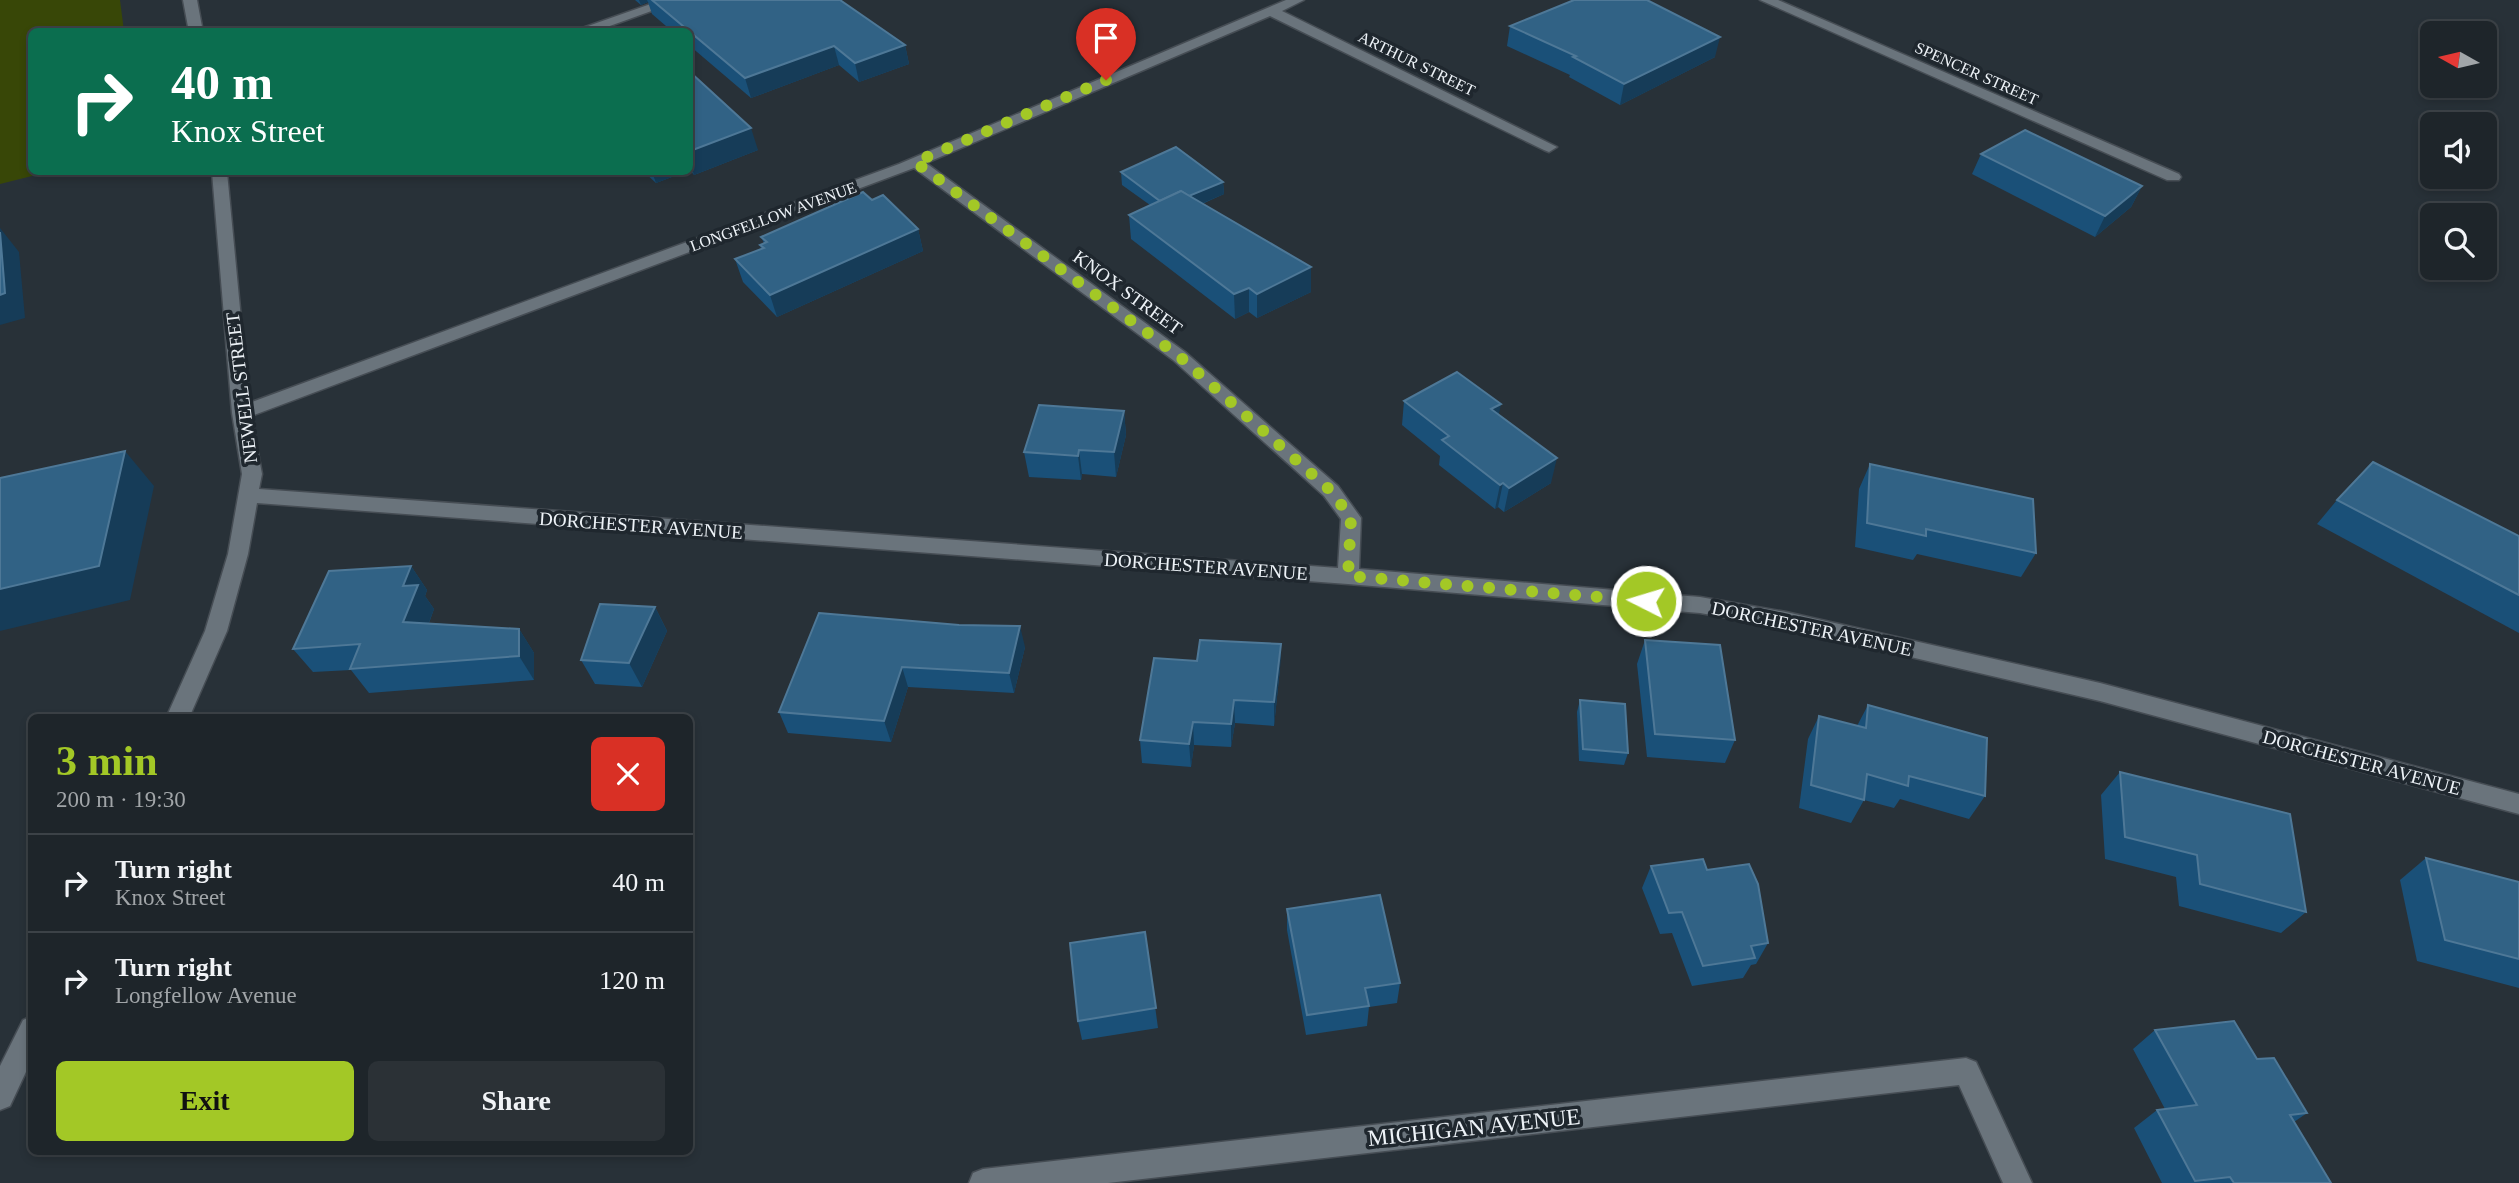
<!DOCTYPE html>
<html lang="en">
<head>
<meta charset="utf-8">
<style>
	body { margin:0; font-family:"Times New Roman",serif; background:#2b3136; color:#f1f3f6; height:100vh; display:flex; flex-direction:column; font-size:26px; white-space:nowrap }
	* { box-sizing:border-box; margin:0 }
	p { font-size:23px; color:#a1a5a8 }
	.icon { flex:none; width:38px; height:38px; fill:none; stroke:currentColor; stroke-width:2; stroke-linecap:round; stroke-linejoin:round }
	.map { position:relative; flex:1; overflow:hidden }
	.panel { position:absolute; left:28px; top:714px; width:665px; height:441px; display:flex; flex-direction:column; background:#1e252a; border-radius:10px; box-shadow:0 4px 10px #0003,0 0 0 2px #3c4247 }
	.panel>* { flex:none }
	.hud { position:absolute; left:28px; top:28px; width:665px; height:147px; border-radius:10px; box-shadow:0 4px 10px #0003,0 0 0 2px #3c4247; background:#0b6e4f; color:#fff; overflow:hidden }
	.needle { width:46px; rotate:278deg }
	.buttons { position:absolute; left:2420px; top:21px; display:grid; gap:14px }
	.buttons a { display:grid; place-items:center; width:77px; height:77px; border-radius:10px; background:#1e252a; box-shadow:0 4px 10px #0003,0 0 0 2px #3c4247; font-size:35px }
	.pin { position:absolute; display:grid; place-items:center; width:60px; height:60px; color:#fff; margin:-72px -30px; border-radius:50% 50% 50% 0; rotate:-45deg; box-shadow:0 0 7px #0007 }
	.pin .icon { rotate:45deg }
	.me { position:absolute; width:77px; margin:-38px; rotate:275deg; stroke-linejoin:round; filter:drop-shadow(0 0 5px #0008) }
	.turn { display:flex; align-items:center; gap:24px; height:147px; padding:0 28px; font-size:32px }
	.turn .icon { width:91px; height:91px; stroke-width:2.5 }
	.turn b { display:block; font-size:49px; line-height:60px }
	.round { display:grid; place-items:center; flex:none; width:74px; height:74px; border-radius:10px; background:#2b3136 }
	.headline { display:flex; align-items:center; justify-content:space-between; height:119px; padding:0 28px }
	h1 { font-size:42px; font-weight:600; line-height:52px; color:#a3c826 }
	.cta { display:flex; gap:14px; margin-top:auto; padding:14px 28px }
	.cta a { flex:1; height:80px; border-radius:10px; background:#a3c826; color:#111; font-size:28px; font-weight:600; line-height:80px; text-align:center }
	.cta a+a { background:#2b3136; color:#f1f3f6 }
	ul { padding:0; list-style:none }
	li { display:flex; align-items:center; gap:21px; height:98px; padding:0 28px; border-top:2px solid #3c4247 }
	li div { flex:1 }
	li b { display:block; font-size:26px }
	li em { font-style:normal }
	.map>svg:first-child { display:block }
	.green { fill:#384707 }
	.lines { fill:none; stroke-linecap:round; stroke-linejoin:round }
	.minor-casing { stroke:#464d54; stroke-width:3 }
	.minor { fill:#6a747c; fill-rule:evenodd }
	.wall { fill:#1a5078 }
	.shaded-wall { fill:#163c58 }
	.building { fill:#316285; stroke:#4e7897; stroke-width:2 }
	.route { stroke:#a3c826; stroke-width:12; stroke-dasharray:0 21.6 }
	.labels { text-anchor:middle; stroke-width:7; stroke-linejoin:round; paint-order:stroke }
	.far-street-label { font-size:16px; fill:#edf2f7; stroke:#1f272e }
	.street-label { font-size:19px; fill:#edf2f7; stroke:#1f272e }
	.near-street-label { font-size:23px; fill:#edf2f7; stroke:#1f272e }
</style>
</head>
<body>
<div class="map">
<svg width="2519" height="1183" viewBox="0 0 2519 1183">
	<rect width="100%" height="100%" fill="#283138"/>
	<path class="green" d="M0,0H120L124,31L32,32V172H48L0,184Z"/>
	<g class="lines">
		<defs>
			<g id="minor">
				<path d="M183,0H197L203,32H189Z"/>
				<path d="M662,0H682L593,32H571Z"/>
				<path d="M1286,0H1304L1282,11L1557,147L1549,152L1544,150L1270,16L926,163L1185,352L1338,486L1361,518L1359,569L1700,597L1786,612L2100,683L2519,794V814L2100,701L1786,628L1700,613L1348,584L257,503L248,554L227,631L189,718H166L205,631L228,554L242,474L232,413L212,172H227L249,403L899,164ZM914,168L1173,360L1324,496L1341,519L1338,568L259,489L262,474L251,416Z"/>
				<path d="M1760,0H1778L2179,174L2181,177L2179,180H2167Z"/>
				<path d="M32,1016V1059L10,1106L0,1110V1066L23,1020Z"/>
				<path d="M1966,1058L1976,1062L2032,1183H2003L1959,1085L1108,1183H969L973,1173L983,1169Z"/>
			</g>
		</defs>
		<use href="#minor" class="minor-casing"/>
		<use href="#minor" class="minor"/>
	</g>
	<g class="wall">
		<path d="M635,0H840L905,45L909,64L859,82L839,65L751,98L690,46V32H673L652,14L648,2L641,5Z"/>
		<path d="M1510,26L1715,57L1620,105L1569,77L1570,75L1507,46Z"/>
		<path d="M690,72L758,150L694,175L690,170Z"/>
		<path d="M1981,154L2142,186L2131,207L2095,237L1972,174Z"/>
		<path d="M644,172H685L656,183Z"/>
		<path d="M1121,172L1223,182L1224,194L1202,204L1311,292L1257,318L1249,312L1235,319L1131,239L1129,215L1150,205L1122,185Z"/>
		<path d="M872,200L918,229L923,251L777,317L743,282L735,259L761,249L760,245L764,243L761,237Z"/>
		<path d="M1404,401L1499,415L1551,483L1504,512L1498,507L1495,509L1439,465L1440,456L1402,425Z"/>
		<path d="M1124,411L1126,435L1116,477L1082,474L1081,480L1029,477L1024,452Z"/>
		<path d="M1870,464L2036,553L2021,577L1917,554L1913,560L1855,547L1859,489Z"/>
		<path d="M2337,500L2519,536V633L2317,524Z"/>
		<path d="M411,566L427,590L425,596L434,609L429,623L519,629L534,653V680L369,693L351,670L313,672L293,649Z"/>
		<path d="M655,607L667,631L642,687L595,684L581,660Z"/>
		<path d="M959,625L1025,647L1014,693L908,687L891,742L788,733L779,712Z"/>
		<path d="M1645,640L1735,740L1725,763L1647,757L1637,664Z"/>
		<path d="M1281,644L1280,668L1274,726L1235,723L1231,747L1194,745L1191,767L1142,763L1140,740L1197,661Z"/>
		<path d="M1580,700L1628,753L1624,765L1579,761L1577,712Z"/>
		<path d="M1868,705L1985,796L1969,819L1900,799L1894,808L1864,800L1851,823L1799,808L1808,739L1819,716L1857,726Z"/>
		<path d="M2120,772L2306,912L2281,933L2179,906L2176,877L2105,859L2101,795Z"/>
		<path d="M2426,858L2519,882V988L2417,961L2400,880Z"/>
		<path d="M1651,866L1707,870L1768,943L1756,964L1751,965L1743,978L1692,986L1672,933L1660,934L1642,888Z"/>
		<path d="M1287,909L1400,983L1397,1003L1369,1007L1367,1026L1306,1035L1287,930Z"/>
		<path d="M1145,932L1158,1028L1082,1040L1078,1021Z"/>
		<path d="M2155,1030L2257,1059L2307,1113L2294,1122L2331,1183H2162L2134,1128L2157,1110L2165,1109L2133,1049Z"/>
	</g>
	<g class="shaded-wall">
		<path d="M639,0H647L648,2L641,5Z"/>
		<path d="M1720,37L1715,57L1620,105L1624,84Z"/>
		<path d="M905,45L909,64L859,82L855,63Z"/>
		<path d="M834,46L839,65L751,98L745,78Z"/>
		<path d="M751,128L758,150L694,175L690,162V151Z"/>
		<path d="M652,172H685L656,183Z"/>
		<path d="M1223,182L1224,194L1168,218V206Z"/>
		<path d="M2142,186L2131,207L2095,237L2105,216Z"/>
		<path d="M0,228L19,252L25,318L0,325Z"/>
		<path d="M918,229L923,251L777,317L770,295Z"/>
		<path d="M1311,267V292L1257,318V294Z"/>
		<path d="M1249,288V312L1235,319L1234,294Z"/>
		<path d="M1501,404L1496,428L1491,409Z"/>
		<path d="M1124,411L1126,435L1116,477L1114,452Z"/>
		<path d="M1079,450L1082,474L1081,480L1078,456Z"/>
		<path d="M125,451L154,486L130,600L0,631V589Z"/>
		<path d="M1557,458L1551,483L1504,512L1509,488Z"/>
		<path d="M1503,483L1498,507L1495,509L1500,485Z"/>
		<path d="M411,566L427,590L425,596L434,609L420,646L403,622V586Z"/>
		<path d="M655,607L667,631L642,687L629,663Z"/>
		<path d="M1020,626L1025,647L1014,693L1009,673Z"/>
		<path d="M519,629L534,653V680L519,656Z"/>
		<path d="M1281,644L1280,668L1274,726V702Z"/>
		<path d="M902,667L908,687L891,742L884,721Z"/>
		<path d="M1234,700L1235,723L1231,747V724Z"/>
		<path d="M1193,722L1194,745L1191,767L1189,744Z"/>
	</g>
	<g class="building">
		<path d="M652,0H840L905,45L855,63L834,46L745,78Z"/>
		<path d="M1574,0H1647L1720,37L1624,84L1573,57L1576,56L1510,26Z"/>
		<path d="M690,72L751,128L690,151Z"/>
		<path d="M2025,130L2142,186L2105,216L1981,154Z"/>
		<path d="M1176,147L1223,182L1189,196L1181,191L1160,201L1121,172Z"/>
		<path d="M1181,191L1311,267L1257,294L1249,288L1234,294L1129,215Z"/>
		<path d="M863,192L872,200L883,195L918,229L770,295L735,259L764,248L760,245L767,242L761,237Z"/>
		<path d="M0,232L5,293L0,295Z"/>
		<path d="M1457,372L1501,404L1491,409L1557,458L1509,488L1503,483L1500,485L1442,440L1449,436L1404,401Z"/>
		<path d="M1039,405L1124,411L1114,452L1079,450L1078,456L1024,452Z"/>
		<path d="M125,451L99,566L0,589V478Z"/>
		<path d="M2373,462L2519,536V595L2337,500Z"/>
		<path d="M1870,464L2033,499L2036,553L1926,529V536L1867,523Z"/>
		<path d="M411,566L403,586L418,585L403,622L519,629V656L350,669L360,644L293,649L329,571Z"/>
		<path d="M600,604L655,607L629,663L581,660Z"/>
		<path d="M819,613L959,625L1020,626L1009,673L902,667L884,721L779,712Z"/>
		<path d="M1200,640L1281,644L1274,702L1234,700L1231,724L1193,722L1189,744L1140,740L1154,658L1197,661Z"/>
		<path d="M1645,640L1720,645L1735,740L1655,734Z"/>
		<path d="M1580,700L1625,704L1628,753L1583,749Z"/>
		<path d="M1868,705L1987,738L1985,796L1909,776L1908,786L1867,774L1864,800L1811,785L1819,716L1866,728Z"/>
		<path d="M2120,772L2290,814L2306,912L2200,884L2197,855L2125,837Z"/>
		<path d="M2426,858L2519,882V959L2445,940Z"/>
		<path d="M1703,859L1707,870L1749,864L1758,884L1768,943L1751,946L1755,958L1703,966L1682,912L1669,913L1651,866Z"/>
		<path d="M1380,895L1400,983L1365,988L1369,1006L1307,1015L1287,909Z"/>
		<path d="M1145,932L1156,1008L1078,1021L1070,943Z"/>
		<path d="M2234,1021L2257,1059L2274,1058L2307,1113L2290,1115L2331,1183H2234L2230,1177L2195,1181L2157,1110L2197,1105L2155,1030Z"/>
	</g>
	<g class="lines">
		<path class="route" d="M1106,80L915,162L1179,356L1331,491L1351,518L1348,576L1646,601"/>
	</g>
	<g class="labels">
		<g class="far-street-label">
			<text transform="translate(1417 63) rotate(26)" y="6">ARTHUR STREET</text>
			<text transform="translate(1977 73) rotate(24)" y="6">SPENCER STREET</text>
			<text transform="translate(773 216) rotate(-20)" y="6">LONGFELLOW AVENUE</text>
		</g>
		<g class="street-label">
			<text transform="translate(1128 292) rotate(36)" y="7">KNOX STREET</text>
			<text transform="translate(241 388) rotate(-97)" y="7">NEWELL STREET</text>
			<text transform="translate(641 525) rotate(4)" y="7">DORCHESTER AVENUE</text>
			<text transform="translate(1206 566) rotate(4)" y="7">DORCHESTER AVENUE</text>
			<text transform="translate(1812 628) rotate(12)" y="7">DORCHESTER AVENUE</text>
			<text transform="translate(2362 762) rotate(15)" y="7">DORCHESTER AVENUE</text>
		</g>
		<g class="near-street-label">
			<text transform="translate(1474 1127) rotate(-6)" y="8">MICHIGAN AVENUE</text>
		</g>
	</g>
</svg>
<div class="buttons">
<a><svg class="needle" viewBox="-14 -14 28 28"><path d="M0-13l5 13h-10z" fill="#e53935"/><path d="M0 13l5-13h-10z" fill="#a1a5a8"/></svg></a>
<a><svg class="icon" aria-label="sound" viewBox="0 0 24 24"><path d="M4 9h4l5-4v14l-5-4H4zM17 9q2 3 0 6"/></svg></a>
<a><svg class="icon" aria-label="search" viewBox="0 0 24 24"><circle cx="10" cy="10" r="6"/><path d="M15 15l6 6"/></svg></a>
</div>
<div class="pin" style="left:1106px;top:80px;background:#d93025"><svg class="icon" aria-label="arrive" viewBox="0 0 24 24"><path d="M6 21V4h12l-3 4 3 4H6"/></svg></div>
<svg class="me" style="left:1646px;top:601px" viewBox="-20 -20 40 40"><circle r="17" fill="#a3c826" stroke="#fff" stroke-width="3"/><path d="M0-11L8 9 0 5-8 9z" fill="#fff"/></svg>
<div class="hud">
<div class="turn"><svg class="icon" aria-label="right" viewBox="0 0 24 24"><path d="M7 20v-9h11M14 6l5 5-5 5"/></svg><div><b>40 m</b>Knox Street</div></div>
</div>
<section class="panel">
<div class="headline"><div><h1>3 min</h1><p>200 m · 19:30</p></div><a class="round" style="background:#d93025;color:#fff"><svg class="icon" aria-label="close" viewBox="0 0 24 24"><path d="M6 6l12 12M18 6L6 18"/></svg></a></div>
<ul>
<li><svg class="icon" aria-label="right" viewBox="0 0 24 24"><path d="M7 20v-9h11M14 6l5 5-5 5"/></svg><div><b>Turn right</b><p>Knox Street</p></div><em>40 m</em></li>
<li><svg class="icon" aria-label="right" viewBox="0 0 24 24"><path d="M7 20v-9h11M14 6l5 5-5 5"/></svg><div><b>Turn right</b><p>Longfellow Avenue</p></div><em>120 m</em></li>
</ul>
<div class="cta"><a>Exit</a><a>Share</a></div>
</section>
</div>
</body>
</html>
